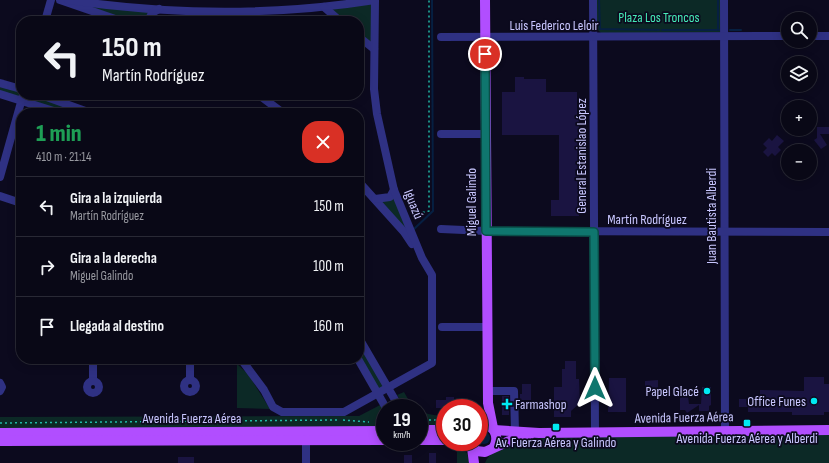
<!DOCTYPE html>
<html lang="es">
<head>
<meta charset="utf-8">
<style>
	body { margin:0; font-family:"Sofia Sans Condensed",sans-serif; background:#171623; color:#f1f3f6; height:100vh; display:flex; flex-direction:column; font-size:15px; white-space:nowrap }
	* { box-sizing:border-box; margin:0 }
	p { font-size:13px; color:#999aa1 }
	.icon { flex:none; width:22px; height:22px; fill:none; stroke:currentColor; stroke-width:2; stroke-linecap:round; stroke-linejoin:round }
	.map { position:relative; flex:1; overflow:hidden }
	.panel { position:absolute; left:16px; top:108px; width:348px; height:256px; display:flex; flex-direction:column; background:#090816; border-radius:16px; box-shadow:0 2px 10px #0003,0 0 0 1px #292935 }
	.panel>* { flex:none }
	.guide { position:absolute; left:16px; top:16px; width:348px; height:84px; border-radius:16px; box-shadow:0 2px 10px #0003,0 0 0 1px #292935; background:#090816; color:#f1f3f6; overflow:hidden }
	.tools { position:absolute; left:781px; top:12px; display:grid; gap:8px }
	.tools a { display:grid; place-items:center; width:36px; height:36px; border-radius:50%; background:#090816; box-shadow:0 2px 10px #0003,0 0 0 1px #292935; font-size:20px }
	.speed { position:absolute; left:376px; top:399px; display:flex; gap:8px; font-size:20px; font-weight:700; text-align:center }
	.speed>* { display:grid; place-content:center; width:52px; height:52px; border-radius:50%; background:#090816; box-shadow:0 2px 10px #0003,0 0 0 1px #292935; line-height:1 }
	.speed small { font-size:10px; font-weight:400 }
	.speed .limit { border:6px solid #d22; background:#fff; color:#111 }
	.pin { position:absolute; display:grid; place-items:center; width:34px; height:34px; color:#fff; margin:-17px; border:2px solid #fff; border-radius:50%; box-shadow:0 1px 4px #0007 }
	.me { position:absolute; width:44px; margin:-22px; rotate:0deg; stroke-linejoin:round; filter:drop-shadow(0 0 3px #0008) }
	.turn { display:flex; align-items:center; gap:14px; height:84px; padding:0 20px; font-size:18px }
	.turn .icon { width:52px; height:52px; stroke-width:2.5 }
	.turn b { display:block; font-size:28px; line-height:34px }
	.round { display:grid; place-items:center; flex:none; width:42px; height:42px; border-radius:16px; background:#171623 }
	.headline { display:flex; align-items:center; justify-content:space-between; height:68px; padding:0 20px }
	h1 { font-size:24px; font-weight:800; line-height:30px; color:#1e9e55 }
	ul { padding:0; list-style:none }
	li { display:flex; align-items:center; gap:12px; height:60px; padding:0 20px; border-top:1px solid #292935 }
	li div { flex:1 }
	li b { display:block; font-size:15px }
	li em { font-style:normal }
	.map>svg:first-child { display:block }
	.green { fill:#0c2926 }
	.water { fill:#061f41 }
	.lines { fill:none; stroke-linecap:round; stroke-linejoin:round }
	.stream { stroke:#061f41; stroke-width:2 }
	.building { fill:#1a1441 }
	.path { stroke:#1fbaa7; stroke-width:1.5; stroke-dasharray:2 3; stroke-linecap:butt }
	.minor { stroke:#2f3183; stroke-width:8 }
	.major { stroke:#b14eff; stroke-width:10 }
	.route-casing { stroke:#0a4d48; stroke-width:10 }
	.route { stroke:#0f766e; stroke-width:7 }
	.poi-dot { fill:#00e9f2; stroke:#0c0a1e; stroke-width:1.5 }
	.labels { text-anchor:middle; stroke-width:3.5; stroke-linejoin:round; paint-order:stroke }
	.park-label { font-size:14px; fill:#46ecb7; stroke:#0c0a1e }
	.street-label { font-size:14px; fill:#c9c7ff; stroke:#0c0a1e }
	.poi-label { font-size:14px; fill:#c9c7ff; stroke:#0c0a1e; text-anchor:end }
</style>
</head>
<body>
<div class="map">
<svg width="829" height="463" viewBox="0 0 829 463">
	<rect width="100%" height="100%" fill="#0c0a1e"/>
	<g class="green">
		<path d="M68,0L159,9L148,21H121Z"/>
		<path d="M375,0L374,49L359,37V21H340L324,7Z"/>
		<path d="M596,0H721L720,32L602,34L597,29Z"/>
		<path d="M0,83L21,89V95H41L91,113H60L0,94Z"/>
		<path d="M394,190L413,237L375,199H382Z"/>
		<path d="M359,338L388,387L378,393L359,359Z"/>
		<path d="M237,364L248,374L270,409L237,408Z"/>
		<path d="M404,392L408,399L416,408H406L397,395Z"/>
		<path d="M382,404L385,409V440L0,441V417L359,416Z"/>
		<path d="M419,410L428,414L440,416L439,425H431L419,421Z"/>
		<path d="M829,433V463H485C492,445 519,440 536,438Z"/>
		<path d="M457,447L467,453L470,463H457Z"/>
	</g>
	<circle class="water" cx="484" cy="438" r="6"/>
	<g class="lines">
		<g class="stream">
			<path d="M599,0L600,29L659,30"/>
			<path d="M662,30H720"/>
			<path d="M718,30V0"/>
			<path d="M730,30H741"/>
			<path d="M413,230L433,211L432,0"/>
		</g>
	</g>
	<g class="building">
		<path d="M515,77H524V79H546V92H577V116H579V216H551V200H559V135H502V92H515Z"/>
		<path d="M817,127H829V134H820L827,145L821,149L814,140L817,138Z"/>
		<path d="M777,135L784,141L778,147L781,150L775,156L772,153L768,157L763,152L767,148L763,144L769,138L772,141Z"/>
		<path d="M565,361H576V379H579L580,403L571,411V417H554V409L544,410V403H554V387H562V369H565Z"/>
		<path d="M804,377H824V384H829V412H824V415H792V412H748V407H739V399H749V397H760V390L804,391Z"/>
		<path d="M609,378H626V412H608Z"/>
		<path d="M658,380V389H645V381Z"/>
		<path d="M522,384H531V400H520V394H522Z"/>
		<path d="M702,387H711V405L709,406V411H699V405L687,413L685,410H680V396H688L689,404H701Z"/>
		<rect x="502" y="396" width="7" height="19"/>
		<path d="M446,397H454V408H436V400H446Z"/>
		<rect x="429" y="453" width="7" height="10"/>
		<rect x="404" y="455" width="8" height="8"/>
		<rect x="178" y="457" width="16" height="6"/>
	</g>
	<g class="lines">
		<g class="path">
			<path d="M413,215L429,211V0"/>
			<path d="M343,420L369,422"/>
			<path d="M419,420H445"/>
			<path d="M0,423L337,420"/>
		</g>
		<g class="minor">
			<path d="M60,0L121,21"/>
			<path d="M68,0C170,15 274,16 375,0"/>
			<path d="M593,0L595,432"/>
			<path d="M724,0L725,431"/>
			<path d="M324,7L340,21"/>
			<path d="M45,21L51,0"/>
			<path d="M148,21L152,13L159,9"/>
			<path d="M810,36H829"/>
			<path d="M359,37L374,49"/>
			<path d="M441,37L788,36"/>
			<path d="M0,83L21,89"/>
			<path d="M0,94L60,113"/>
			<path d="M41,95L91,113"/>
			<path d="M259,95L283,113"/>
			<path d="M441,134H485"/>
			<path d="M0,177L23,95"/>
			<path d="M359,182L404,232L412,244"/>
			<path d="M0,196L21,203"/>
			<path d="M375,199L390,197L394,190"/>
			<path d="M441,229L486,231L829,232"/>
			<path d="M442,327H487"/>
			<path d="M359,338L398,405"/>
			<path d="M93,359V381"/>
			<path d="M241,359L264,390L273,407L282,412H344L432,363V275L422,258L394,190L377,114L374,89L375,0"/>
			<path d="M358,359L386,408"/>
			<circle cx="190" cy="386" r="6"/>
			<path d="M190,380V359"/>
			<circle cx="93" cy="387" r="6"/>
			<path d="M0,383L2,387L0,391"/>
			<path d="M488,391H514L515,431"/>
			<path d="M306,436V463"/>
		</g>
		<g class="major">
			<path d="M485,0L488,403L493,428"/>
			<path d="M479,424C493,423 500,435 494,447"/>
			<path d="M419,430H445"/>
			<path d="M494,430L539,433L829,430"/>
			<path d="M0,433L385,431"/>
			<path d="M419,440H445"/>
			<path d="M0,441L385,440"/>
			<path d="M457,442L471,447"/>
			<path d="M469,442L476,451L485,452L509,441L529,436"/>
			<path d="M472,448L474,463"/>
		</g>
	</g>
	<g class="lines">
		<defs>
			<path id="route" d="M485,54L486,231L594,232L595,388"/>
		</defs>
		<use href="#route" class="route-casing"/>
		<use href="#route" class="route"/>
	</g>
	<g class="poi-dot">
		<circle cx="707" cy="391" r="4"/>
		<circle cx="814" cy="401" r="4"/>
		<path d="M505 398h4v4h4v4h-4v4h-4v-4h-4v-4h4z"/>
		<rect x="743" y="419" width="8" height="8" rx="2"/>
		<rect x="552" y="423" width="8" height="8" rx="2"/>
	</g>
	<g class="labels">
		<g class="park-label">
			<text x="659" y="22">Plaza Los Troncos</text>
		</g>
		<g class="street-label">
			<text x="554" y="30">Luis Federico Leloir</text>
			<text transform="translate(581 156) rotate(-90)" y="5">General Estanislao López</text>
			<text transform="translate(471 202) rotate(-90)" y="5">Miguel Galindo</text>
			<text transform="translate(414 204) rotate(68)" y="5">Iguazú</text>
			<text transform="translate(711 216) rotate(-90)" y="5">Juan Bautista Alberdi</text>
			<text x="647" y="224">Martín Rodríguez</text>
			<text transform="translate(684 417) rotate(-1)" y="5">Avenida Fuerza Aérea</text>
			<text x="192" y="423">Avenida Fuerza Aérea</text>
		</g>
		<g class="poi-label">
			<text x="699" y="396">Papel Glacé</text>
			<text x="806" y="406">Office Funes</text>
			<text x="515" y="409" text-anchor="start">Farmashop</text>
			<text x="747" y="443" text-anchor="middle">Avenida Fuerza Aérea y Alberdi</text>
			<text x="556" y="447" text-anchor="middle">Av. Fuerza Aérea y Galindo</text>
		</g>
	</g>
</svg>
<div class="tools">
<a><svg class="icon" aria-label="search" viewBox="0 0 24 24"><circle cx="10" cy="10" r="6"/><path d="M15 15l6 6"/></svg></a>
<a><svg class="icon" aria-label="layers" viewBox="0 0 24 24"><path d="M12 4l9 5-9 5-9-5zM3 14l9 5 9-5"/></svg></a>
<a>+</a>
<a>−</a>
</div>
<div class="speed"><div>19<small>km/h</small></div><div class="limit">30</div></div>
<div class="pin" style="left:485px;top:54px;background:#d93025"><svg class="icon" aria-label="arrive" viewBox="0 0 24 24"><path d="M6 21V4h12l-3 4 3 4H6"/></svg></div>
<svg class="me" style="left:595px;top:388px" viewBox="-20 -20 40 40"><path d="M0-17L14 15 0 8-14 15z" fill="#0f766e" stroke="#fff" stroke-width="4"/></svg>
<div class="guide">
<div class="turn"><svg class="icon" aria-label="left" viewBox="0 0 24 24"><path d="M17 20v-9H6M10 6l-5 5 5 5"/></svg><div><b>150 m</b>Martín Rodríguez</div></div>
</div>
<section class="panel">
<div class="headline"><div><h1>1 min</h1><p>410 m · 21:14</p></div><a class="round" style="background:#d93025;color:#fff"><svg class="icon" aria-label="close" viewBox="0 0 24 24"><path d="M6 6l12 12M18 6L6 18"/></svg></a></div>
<ul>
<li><svg class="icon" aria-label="left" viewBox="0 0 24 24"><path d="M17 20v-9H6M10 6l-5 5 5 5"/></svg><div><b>Gira a la izquierda</b><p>Martín Rodríguez</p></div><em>150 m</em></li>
<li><svg class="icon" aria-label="right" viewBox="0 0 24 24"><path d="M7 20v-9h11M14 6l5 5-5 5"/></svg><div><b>Gira a la derecha</b><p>Miguel Galindo</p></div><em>100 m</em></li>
<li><svg class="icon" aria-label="arrive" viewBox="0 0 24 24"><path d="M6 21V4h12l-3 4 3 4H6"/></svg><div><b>Llegada al destino</b></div><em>160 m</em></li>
</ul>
</section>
</div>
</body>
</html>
